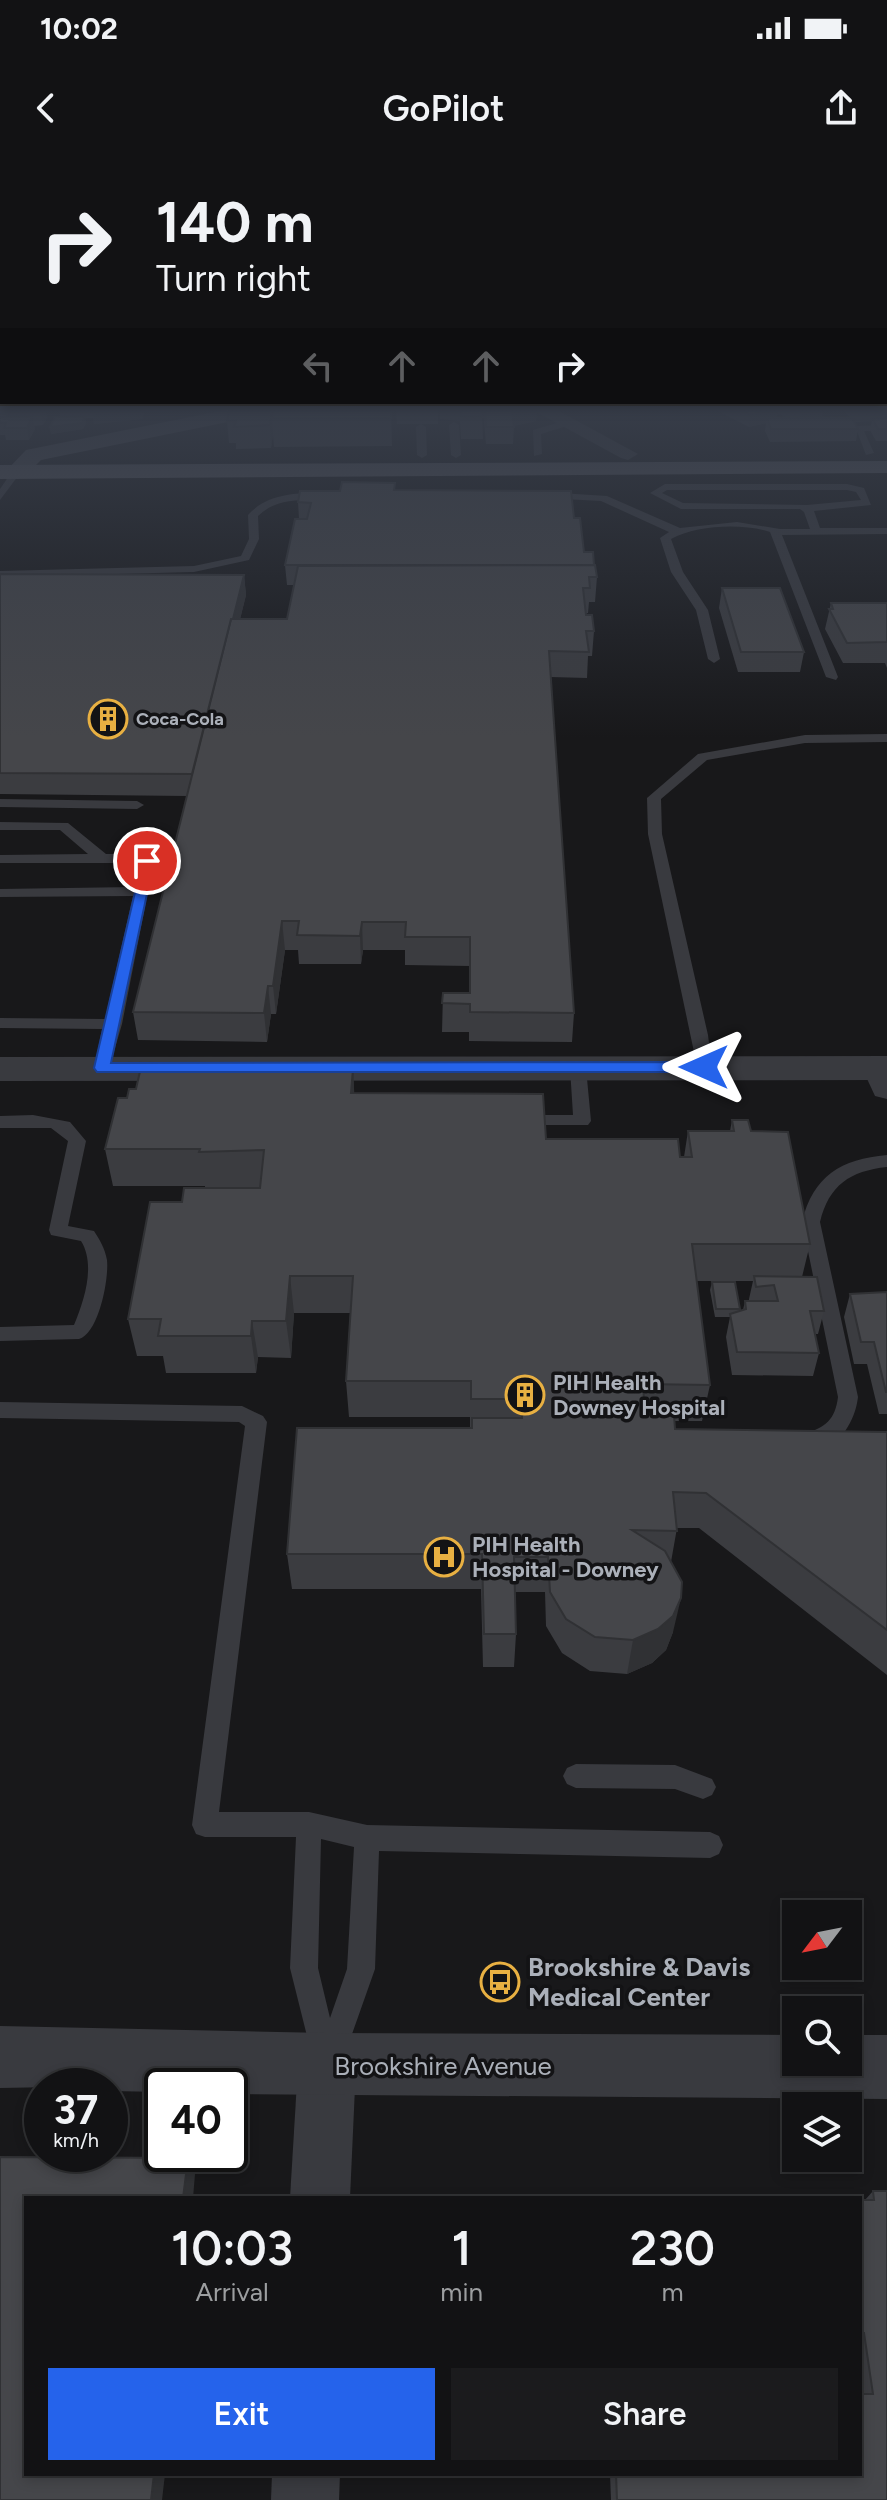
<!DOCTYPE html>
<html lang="en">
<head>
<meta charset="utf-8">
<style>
	body { margin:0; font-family:Figtree,sans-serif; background:#1b1b1d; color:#f1f3f6; height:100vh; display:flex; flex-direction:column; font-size:30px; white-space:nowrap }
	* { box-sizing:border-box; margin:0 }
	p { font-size:26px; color:#9c9ea0 }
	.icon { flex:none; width:44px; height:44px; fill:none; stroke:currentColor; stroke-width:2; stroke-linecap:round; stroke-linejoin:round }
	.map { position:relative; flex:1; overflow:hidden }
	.sheet { position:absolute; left:24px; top:2036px; width:838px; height:280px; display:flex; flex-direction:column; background:#121214; border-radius:0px; box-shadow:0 4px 12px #0003,0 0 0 2px #313234 }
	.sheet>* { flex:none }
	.hud { position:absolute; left:0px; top:0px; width:888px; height:244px; box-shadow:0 4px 12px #0003,0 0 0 2px #313234; background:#121214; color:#f1f3f6; overflow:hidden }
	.needle { width:52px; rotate:238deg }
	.tools { position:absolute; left:782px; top:1740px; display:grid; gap:16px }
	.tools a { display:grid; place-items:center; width:80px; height:80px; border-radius:0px; background:#121214; box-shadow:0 4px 12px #0003,0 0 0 2px #313234; font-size:40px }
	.speed { position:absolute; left:24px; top:1908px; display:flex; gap:16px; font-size:40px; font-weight:700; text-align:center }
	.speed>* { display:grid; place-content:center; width:104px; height:104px; border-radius:50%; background:#121214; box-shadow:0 4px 12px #0003,0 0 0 2px #313234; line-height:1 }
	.speed small { font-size:20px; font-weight:400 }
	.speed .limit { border:4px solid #111; border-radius:12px; background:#fff; color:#111 }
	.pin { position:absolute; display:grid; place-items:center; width:68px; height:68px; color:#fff; margin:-34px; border:4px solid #fff; border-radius:50%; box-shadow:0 2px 8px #0007 }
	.me { position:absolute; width:88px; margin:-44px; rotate:270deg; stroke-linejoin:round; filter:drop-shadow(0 0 6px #0008) }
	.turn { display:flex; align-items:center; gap:28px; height:168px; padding:0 24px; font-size:36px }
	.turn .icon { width:104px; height:104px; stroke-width:2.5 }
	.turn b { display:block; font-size:56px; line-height:68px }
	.lanes { display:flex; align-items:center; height:76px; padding:0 24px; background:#0003; justify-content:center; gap:40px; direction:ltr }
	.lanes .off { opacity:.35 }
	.eta { display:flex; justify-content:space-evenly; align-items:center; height:136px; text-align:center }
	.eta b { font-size:48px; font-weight:600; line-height:56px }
	.cta { display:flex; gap:16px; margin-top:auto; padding:16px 24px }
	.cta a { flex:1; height:92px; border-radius:0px; background:#2563eb; color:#fff; font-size:32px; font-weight:600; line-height:92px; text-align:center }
	.cta a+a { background:#1b1b1d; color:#f1f3f6 }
	.status { display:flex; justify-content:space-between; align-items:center; height:56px; padding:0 40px; background:#121214; direction:ltr }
	.status svg { height:22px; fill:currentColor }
	header { display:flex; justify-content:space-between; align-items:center; height:104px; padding:0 24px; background:#121214; font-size:36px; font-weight:600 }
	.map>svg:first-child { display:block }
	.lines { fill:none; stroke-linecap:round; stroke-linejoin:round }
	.service { fill:#393a3f; fill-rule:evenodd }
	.minor { fill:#393a3f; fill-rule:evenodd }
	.tertiary { fill:#393a3f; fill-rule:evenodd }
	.secondary { fill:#48494f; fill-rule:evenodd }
	.primary { fill:#56575e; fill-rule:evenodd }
	.wall { fill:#3b3c40; fill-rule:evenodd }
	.shaded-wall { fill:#303134 }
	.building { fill:#45464a; stroke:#303134; stroke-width:2 }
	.route { fill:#2563eb; stroke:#184099; stroke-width:2 }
	.labels { text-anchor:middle; stroke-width:7; stroke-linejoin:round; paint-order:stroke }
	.far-poi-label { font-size:18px; font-weight:bold; fill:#abb0b9; stroke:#131315; text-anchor:start }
	.poi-label { font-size:22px; font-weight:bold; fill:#abb0b9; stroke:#131315; text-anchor:start }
	.near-poi-label { font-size:26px; font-weight:bold; fill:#abb0b9; stroke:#131315; text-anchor:start }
	.near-street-label { font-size:26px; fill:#abb0b9; stroke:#131315 }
</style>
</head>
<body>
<div class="status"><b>10:02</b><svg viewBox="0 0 49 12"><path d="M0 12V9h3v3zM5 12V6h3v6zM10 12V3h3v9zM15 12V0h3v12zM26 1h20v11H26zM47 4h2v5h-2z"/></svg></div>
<header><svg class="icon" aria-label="back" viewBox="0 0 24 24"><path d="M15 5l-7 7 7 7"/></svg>GoPilot<svg class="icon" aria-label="share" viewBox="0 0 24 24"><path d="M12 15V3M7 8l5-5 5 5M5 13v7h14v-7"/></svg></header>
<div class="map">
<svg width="887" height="2340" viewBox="0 0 887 2340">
	<rect width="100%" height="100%" fill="#18181a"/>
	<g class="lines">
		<g class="service">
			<path d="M567,260L570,265L541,274L542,294L534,296L533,270Z"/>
			<path d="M454,262L459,265L461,295L456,298L451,295L449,265Z"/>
			<path d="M421,264L426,267L427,295L422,298L417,295L416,267Z"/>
			<path d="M887,265V271H864L874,293L866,295L855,266Z"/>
			<path d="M13,310L21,312L0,340V329Z"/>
			<path d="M665,324H847L864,328L871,345L814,351L820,368H887V374L782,375L838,517L836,520L826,517L770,372C742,363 697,365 671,379L683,412L708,450L720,499L714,503L708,499L696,450L671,412L660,378L669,372L601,341L544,338L539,335L544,332L607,336L680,368L737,362L780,369H810L804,352L800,349H681L650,333ZM667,330H847L856,332L861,340L807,345L683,343L662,333Z"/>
			<path d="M324,333L328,338C302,342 279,336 258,356L259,379L249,400L194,412L0,417V411L194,406L241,396L249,379L248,355C268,333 296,333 324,333Z"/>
			<path d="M887,574V582L805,583L707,600L661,639L662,674L708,875L712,907L710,911H698L648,674L647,638L698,594L805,575Z"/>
			<path d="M0,639L137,641L144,645L137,649L0,647Z"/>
			<path d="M0,662L68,663L106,694H138L154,701L122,864L108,912L102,913L94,908L102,869L0,868V858L105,859L133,736L0,737V729L134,727L139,703H0V695L88,694L60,670H0Z"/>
			<path d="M578,903L586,908L591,961L588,965H514L511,961L514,957L520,955H573L570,908Z"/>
			<path d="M33,955L70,962L86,981L68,1066L94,1071C100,1080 105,1089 107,1100C109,1119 99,1173 79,1179L0,1181V1167L74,1165C84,1141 96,1105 81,1081L51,1075L49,1070L68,981L51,968H0V956Z"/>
			<path d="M887,995V1007C850,1011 829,1025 820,1062L858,1237C855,1263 836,1296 804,1286L801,1280L804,1274C826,1267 835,1260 838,1237L802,1062C813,1016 841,999 887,995Z"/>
			<path d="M0,1242L242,1246L263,1256L267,1262L219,1652H309L367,1665L710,1672L719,1676L723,1685L719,1694L710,1698L379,1691L375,1809L340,1908L330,1912L315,1908L290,1808L296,1677H205L196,1674L192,1665L245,1266L239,1262L0,1258ZM321,1679L354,1687L347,1809L330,1858L318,1808Z"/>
			<path d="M576,1604L675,1605L712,1619L716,1627L712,1635L703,1639L675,1629L576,1628L567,1624L563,1616L567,1608Z"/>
		</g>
		<g class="minor">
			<path d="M533,250H557L638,294L628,300L621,298Z"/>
			<path d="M879,897L887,899V939L875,936L862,908L867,900Z"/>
			<path d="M327,1876L347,1885L356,1905L350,2038H290L298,1905L307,1885Z"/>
			<path d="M272,2314H340L339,2340H271Z"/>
		</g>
		<g class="tertiary">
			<path d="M887,896V920L0,921V897Z"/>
			<path d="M0,1866L327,1873L796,1875V1902H848V1875H887V1939L230,1934V1926H162V1932L110,1931V1926L0,1928Z"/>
		</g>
		<path class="secondary" d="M225,250H267L257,256L41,300L24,317L16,319L5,312L26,290Z"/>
		<path class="primary" d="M887,301V313L0,319V305Z"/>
	</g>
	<g class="wall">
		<path d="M0,250H45L47,258L43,265L34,266L35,269L29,280H6L5,275H0Z"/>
		<path d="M61,250H174V251L144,252L142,259L94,264L93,258H85L86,263L83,269L51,274L50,267L60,257V252Z"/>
		<path d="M391,250L392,286L274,287L273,274L271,288L236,289V283H229L227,261Z"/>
		<path d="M396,250H438V264H397Z"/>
		<path d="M440,250H482L483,279H461L460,261L440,259Z"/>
		<path d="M483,250H537L536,261L514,266L513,284H486Z"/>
		<path d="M716,250H823L822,257L851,258L843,250H887L886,258H887V281H876L870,270L872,261L856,262L853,260L858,269L856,281L770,282L765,271L766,263L749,267ZM777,253L788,258H776Z"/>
		<path d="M395,323V330L574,358L584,392L594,405L597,417L595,442H589L588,453H586L594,471L592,496H588L587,518L551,517L574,853L572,882L469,881V872H442L443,833H470V806L405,805V790H363L361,804H299L298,790H285L276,854H271L267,882L138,880L133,852L187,636L0,634V414L244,415L246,435L240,459H287L294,425H287L285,405L299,359L298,342L340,331Z"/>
		<path d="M722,428L804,492L800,512H738L719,448Z"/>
		<path d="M831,443H887V508L885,503H843L825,469Z"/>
		<path d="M353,909L354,933L546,979L684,997L688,971H730L732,960L751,971L810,1084L802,1117L824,1151L818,1174H815L819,1193L813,1216L732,1215L726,1177L730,1157H715L710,1130L712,1122L740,1149L739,1152L743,1150L745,1141H749V1139L753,1121H696L710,1225L702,1261H674L675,1269L887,1272V1515L699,1368H677L671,1402L673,1472L666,1490L652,1503L627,1514L590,1511L562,1493L546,1466L545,1432H515L516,1474L514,1507H483L481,1429H292L287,1394L470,1268V1257H349L346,1221L350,1153H294L291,1198L258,1197L256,1213H166L163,1196H137L128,1159L182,1042L205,1028V1026H113L105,989L127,938Z"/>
		<path d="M887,1132V1254H879L867,1204H854L844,1157L850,1134Z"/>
		<path d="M873,2031H887V2340H611L610,2314H860V2040H865Z"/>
	</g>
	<g class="shaded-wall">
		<path d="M42,250H45L47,258L43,265L41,253Z"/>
		<path d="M105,250H144V254L142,259L94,264L93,251Z"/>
		<path d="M272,250H274L272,258L273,274L271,288L270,265Z"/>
		<path d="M512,250H537L536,261L511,266Z"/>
		<path d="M770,250H778L776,261L767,258L766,263L749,267L750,255Z"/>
		<path d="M800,250H823L822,257L799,263Z"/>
		<path d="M32,257L35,269L29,280L27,268Z"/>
		<path d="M85,257L86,263L83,269L51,274L50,267Z"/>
		<path d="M244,415L246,435L197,636L194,614Z"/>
		<path d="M282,761L285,790L276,854L273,826Z"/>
		<path d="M362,762L363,790L361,804L360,776Z"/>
		<path d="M268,826L271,854L267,882L264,853Z"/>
		<path d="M353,909L355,947L351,933Z"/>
		<path d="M290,1116L294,1153L291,1198L286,1161Z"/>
		<path d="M252,1161L258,1197L256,1213L251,1176Z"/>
		<path d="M681,1438L673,1472L666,1490L652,1503L627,1514L633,1480Z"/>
		<path d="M188,1998L195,2014L193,2038H183Z"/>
		<path d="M154,2314H165L162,2340H151Z"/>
	</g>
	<g class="building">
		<path d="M13,250H42L41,253H11Z"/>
		<path d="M61,250H93L92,252H60Z"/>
		<path d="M229,250H272L270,265L234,267L236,261H227Z"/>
		<path d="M273,250H391V258H272Z"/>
		<path d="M460,250H482L483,257H461Z"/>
		<path d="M485,250H512L514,267H486Z"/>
		<path d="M742,250H770L750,255Z"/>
		<path d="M0,257H32L27,268H4L6,263H0Z"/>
		<path d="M55,257H85L82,263L50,267Z"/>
		<path d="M767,258H852L858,269H771Z"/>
		<path d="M872,258H887V269H878Z"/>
		<path d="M342,322L395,323L394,330L571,331L574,358H580L584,392H593L594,405H285L295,359H307L311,343L298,342L300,331H340Z"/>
		<path d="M595,405L597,417H589L590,428H583L586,455H592L594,471H586L589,492L549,491L574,853L470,852V844L442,843L443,833H470V777H405L406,762H362L360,776L297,775L299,761H282L273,826H268L264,853L133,852L231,459H287L298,406Z"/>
		<path d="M0,414L244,415L233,459H231L192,614L0,613Z"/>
		<path d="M722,428H780L804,492H741Z"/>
		<path d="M831,443H887V482L847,483L829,449H833Z"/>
		<path d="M141,907L353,909L351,933L543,934L546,979H678L680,997H692L688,971H734L732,960H748L751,971L788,972L810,1084H692L710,1225L643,1224L645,1255H674L675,1269L887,1272V1470L706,1333L673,1332L677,1371L632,1370L665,1391L682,1422L681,1438L673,1456L658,1469L633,1480L595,1477L566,1459L550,1432L548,1397H514L516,1474H484L482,1394H287L297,1268H472V1258H522L521,1239H471V1221H346L353,1116H290L286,1161H252L251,1176H158L161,1159H128L150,1042H182L184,1028H260L264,990L199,992L200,989H105L118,938H127L129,929H136Z"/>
		<path d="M754,1116L817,1117L824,1151H810L819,1193L737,1192L730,1154L746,1149L745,1141H778L774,1125L756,1127Z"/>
		<path d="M712,1122H735L740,1149H716Z"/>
		<path d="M887,1132V1232H886L874,1182H861L850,1134Z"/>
		<path d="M0,1997L188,1998L183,2038H26V2314H154L151,2340H0Z"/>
		<path d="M873,2031H887V2340H617L616,2314H860V2234H873L864,2173H860V2040H874Z"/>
	</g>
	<linearGradient id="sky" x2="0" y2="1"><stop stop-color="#0d0d0e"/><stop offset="0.43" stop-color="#373d49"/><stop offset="1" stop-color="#373d49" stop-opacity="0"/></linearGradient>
	<rect width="887" height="578" fill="url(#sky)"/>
	<path class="route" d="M143,698L154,701L111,903L704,902L711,907L704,912H97L94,908Z"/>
	<defs>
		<symbol id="building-ring" viewBox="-11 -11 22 22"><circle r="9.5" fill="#131315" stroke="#e8b042" stroke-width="1.5"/><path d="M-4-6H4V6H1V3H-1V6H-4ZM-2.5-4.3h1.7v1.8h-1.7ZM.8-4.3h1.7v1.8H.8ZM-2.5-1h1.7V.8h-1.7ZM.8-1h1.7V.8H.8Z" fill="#e8b042"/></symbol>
		<symbol id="hospital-ring" viewBox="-11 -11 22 22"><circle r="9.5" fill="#131315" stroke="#e8b042" stroke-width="1.5"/><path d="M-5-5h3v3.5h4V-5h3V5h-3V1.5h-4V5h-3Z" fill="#e8b042"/></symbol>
		<symbol id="bus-ring" viewBox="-11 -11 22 22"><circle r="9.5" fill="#131315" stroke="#e8b042" stroke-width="1.5"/><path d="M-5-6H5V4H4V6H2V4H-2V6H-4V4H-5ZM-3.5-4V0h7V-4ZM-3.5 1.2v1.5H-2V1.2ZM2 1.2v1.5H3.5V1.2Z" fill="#e8b042"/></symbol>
	</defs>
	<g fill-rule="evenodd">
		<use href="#building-ring" x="86" y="537" width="44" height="44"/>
		<use href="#building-ring" x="503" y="1213" width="44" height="44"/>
		<use href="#hospital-ring" x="422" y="1375" width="44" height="44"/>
		<use href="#bus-ring" x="478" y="1800" width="44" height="44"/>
	</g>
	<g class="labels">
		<g class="far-poi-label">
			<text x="136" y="565">Coca-Cola</text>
		</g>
		<g class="poi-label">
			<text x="553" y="1230">PIH Health<tspan x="553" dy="25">Downey Hospital</tspan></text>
			<text x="472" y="1392">PIH Health<tspan x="472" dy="25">Hospital - Downey</tspan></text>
		</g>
		<g class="near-poi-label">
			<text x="528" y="1816">Brookshire &amp; Davis<tspan x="528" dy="30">Medical Center</tspan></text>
		</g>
		<g class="near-street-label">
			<text x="443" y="1915">Brookshire Avenue</text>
		</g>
	</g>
</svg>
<div class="tools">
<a><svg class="needle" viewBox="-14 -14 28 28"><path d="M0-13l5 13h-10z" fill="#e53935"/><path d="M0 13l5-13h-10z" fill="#9c9ea0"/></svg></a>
<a><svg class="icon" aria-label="search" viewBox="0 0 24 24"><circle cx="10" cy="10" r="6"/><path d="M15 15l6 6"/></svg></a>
<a><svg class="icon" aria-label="layers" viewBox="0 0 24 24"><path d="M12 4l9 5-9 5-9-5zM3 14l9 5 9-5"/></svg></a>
</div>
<div class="speed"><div>37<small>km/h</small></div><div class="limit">40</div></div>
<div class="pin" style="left:147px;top:701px;background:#d93025"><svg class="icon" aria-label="arrive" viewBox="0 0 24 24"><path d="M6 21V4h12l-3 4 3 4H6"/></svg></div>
<svg class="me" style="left:704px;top:907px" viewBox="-20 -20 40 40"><path d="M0-17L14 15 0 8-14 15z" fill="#2563eb" stroke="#fff" stroke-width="4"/></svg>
<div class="hud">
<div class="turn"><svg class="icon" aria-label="right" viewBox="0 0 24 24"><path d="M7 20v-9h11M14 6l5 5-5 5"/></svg><div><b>140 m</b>Turn right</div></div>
<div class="lanes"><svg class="icon off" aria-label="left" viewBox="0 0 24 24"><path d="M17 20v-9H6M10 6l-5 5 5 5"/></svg><svg class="icon off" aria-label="ahead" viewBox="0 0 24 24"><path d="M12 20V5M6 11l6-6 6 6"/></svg><svg class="icon off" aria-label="ahead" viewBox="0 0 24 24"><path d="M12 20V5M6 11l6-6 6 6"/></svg><svg class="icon" aria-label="right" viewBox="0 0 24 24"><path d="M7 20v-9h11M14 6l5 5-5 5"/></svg></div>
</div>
<section class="sheet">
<div class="eta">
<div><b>10:03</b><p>Arrival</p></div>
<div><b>1</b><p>min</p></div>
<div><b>230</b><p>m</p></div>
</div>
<div class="cta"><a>Exit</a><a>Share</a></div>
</section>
</div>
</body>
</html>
